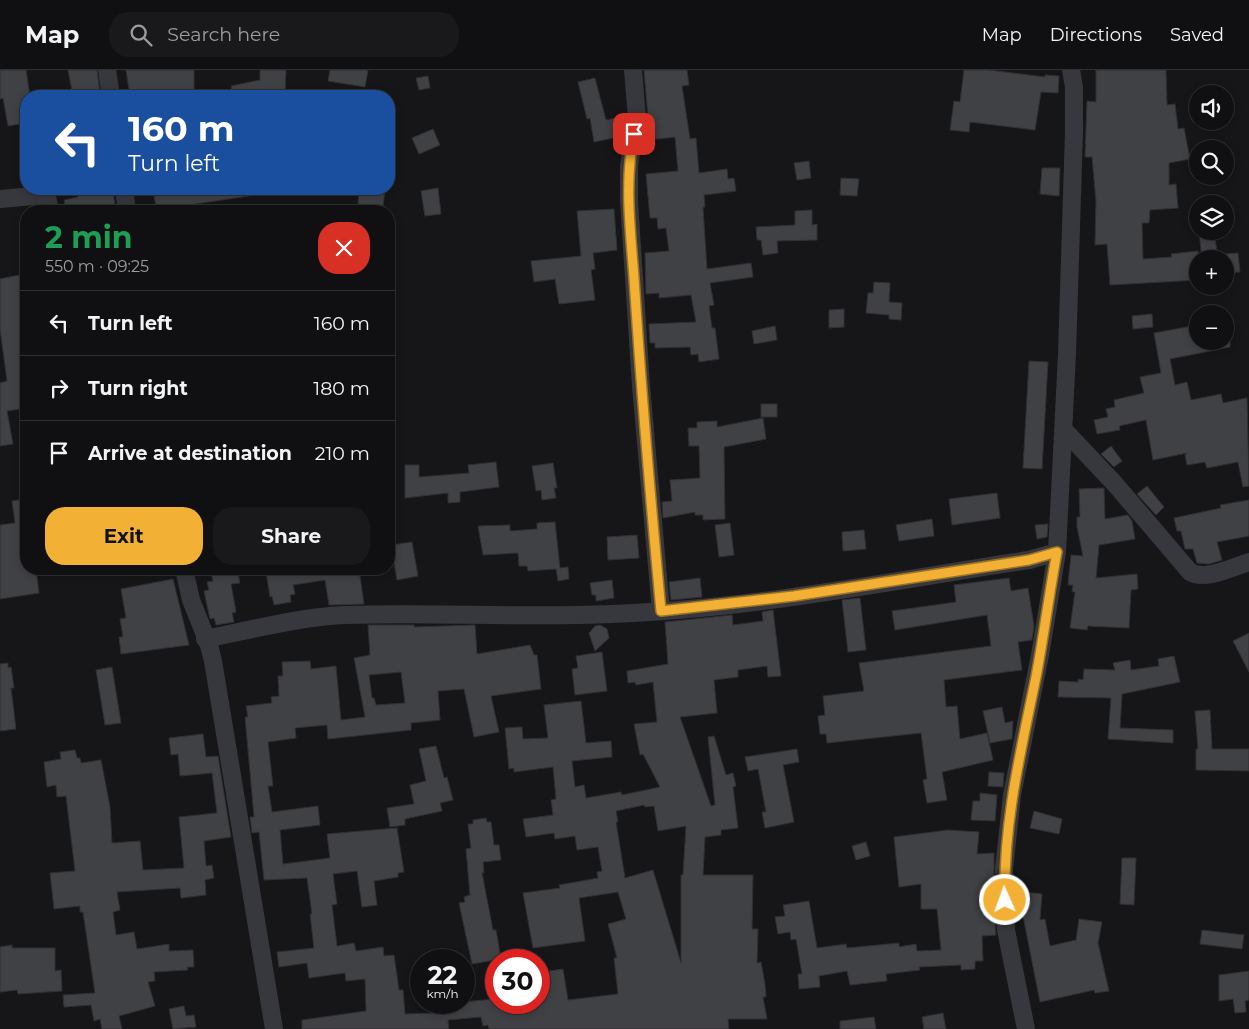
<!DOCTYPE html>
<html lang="en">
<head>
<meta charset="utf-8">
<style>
	body { margin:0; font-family:Montserrat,sans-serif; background:#19191b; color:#f1f3f6; height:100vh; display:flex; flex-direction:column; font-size:19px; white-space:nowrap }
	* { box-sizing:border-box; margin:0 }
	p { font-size:16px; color:#9c9d9f }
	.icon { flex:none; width:28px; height:28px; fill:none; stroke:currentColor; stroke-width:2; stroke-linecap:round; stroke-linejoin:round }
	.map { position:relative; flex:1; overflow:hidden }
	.panel { position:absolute; left:20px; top:135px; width:375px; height:370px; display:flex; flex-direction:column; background:#101012; border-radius:20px; box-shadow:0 2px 8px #0003,0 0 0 1px #303032 }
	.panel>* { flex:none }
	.top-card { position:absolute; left:20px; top:20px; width:375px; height:105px; border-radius:20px; box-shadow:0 2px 8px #0003,0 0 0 1px #303032; background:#1a4fa0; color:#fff; overflow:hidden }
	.controls { position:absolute; left:1189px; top:15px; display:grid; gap:10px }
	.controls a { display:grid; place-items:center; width:45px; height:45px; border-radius:50%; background:#101012; box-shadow:0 2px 8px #0003,0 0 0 1px #303032; font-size:25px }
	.speed { position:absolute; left:410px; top:879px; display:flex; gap:10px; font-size:25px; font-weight:700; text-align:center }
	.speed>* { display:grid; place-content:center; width:65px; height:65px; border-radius:50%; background:#101012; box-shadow:0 2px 8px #0003,0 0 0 1px #303032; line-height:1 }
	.speed small { font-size:12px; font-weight:400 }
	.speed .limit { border:8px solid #d22; background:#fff; color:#111 }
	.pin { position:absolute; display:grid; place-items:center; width:42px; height:42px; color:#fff; margin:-21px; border-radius:10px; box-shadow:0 2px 8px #0006 }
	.me { position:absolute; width:55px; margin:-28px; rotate:358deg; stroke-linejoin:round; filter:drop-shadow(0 0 4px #0008) }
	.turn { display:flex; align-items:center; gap:18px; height:105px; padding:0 25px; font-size:22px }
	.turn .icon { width:65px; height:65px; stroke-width:2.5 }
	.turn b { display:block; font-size:35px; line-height:42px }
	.round { display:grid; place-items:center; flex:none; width:52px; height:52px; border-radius:20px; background:#19191b }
	.headline { display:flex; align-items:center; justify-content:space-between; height:85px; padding:0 25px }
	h1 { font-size:30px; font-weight:700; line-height:38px; color:#1e9e55 }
	.action { display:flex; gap:10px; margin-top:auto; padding:10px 25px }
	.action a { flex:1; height:58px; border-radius:20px; background:#f2b134; color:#111; font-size:20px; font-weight:700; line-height:58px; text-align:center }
	.action a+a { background:#19191b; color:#f1f3f6 }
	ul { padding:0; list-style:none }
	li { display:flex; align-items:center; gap:15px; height:65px; padding:0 25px; border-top:1px solid #303032 }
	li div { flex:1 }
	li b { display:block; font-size:19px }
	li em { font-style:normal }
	header { display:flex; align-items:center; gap:30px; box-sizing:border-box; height:70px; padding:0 25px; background:#101012; border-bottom:1px solid #303032 }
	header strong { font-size:24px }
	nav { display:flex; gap:28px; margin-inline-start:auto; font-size:18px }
	.search { width:350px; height:45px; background:#19191b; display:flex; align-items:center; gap:12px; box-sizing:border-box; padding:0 18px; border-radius:20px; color:#9c9d9f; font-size:19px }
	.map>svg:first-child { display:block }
	.building { fill:#404145; stroke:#303034; fill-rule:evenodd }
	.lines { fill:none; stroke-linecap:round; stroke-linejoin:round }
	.minor { stroke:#37383d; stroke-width:18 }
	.route-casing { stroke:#9d7322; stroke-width:12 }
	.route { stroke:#f2b134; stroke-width:9 }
</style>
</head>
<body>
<header>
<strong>Map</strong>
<div class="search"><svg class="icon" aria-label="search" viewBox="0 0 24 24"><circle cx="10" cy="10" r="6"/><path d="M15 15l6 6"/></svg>Search here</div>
<nav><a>Map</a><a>Directions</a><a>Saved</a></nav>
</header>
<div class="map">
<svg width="1249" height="959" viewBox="0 0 1249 959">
	<rect width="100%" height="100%" fill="#161618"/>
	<g class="building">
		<path d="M0,0H26L30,26H26V53L8,56L3,28L0,29Z"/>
		<path d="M68,0H97L100,23L88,26H73Z"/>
		<path d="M126,0H194V26H130Z"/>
		<path d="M260,0H286L285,26H233L231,16L260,10Z"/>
		<path d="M330,0H368L365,17L328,11Z"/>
		<path d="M644,0H687L689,15L682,16L690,69L696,68L699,103L727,99L728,109L734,108L736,121L704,125L705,137H703L707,199L751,193L753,207L710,213L714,235L709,236L712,258H715L719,289L699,292L698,284L691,285L690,277L655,278V273H650L649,254L696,252L691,225L659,228V223L646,224L645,183L669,181L666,158L658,159L657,148H650L646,104L678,101L675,67L649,70L648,62H645L648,47Z"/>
		<path d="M964,0H989L1045,7V5L1059,6L1058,23L1041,22L1035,60L970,52L969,62L950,60L954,31L960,32Z"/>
		<path d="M1096,0H1166L1167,35L1175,34L1178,59L1184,58L1190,89L1169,93V115L1176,114L1178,138L1150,140L1149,153H1142L1143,189L1172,187L1171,184L1198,181V210L1110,215L1107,174L1095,175L1096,131L1092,87H1085L1087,31L1096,32Z"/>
		<path d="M428,6L430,18L419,20L416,8Z"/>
		<path d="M595,8L606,50L626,46L623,66L594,72L590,48L587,49L578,12Z"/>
		<path d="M433,59L440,75L419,84L412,68Z"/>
		<path d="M809,91L811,108L797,110L794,93Z"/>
		<path d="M1042,98H1060L1059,126L1040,124Z"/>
		<path d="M841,108L859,109L857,126L840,125Z"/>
		<path d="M438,118L441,144L425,146L421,121Z"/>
		<path d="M76,119H95L96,125L113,122L116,141H66L64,130L78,127Z"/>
		<path d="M156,119H248L249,126L195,134L196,141H157L154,126H157Z"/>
		<path d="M359,119L385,120L383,136L358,134Z"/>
		<path d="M614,139L617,180L593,183L595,199L591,200L595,230L559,234L555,209L534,212L531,191L581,186L577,141Z"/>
		<path d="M812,140V155L817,154V170L777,171L778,183L763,185L761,170H757L756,157L795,155V141Z"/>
		<path d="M1199,161H1214L1218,189H1202Z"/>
		<path d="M1238,183L1240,202L1225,203V184Z"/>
		<path d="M19,205L26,239V338L7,341L13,374L0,376V313L7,311L0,259V209Z"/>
		<path d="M874,212L890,213L889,232L902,233L901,250L889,249V245L866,243L868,223H873Z"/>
		<path d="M844,239V257L829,258V240Z"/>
		<path d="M1152,244L1153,257L1133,259L1132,246Z"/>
		<path d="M1198,255V271H1230V277L1170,289L1175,315L1187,312L1191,330L1221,324L1223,333L1247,328L1249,416L1243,417L1238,392L1207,398L1205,392L1187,395L1185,385L1187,383L1153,390L1146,350L1119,356L1120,360L1097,364L1094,350L1108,347L1106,339L1115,337L1114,330L1144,323L1140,307L1161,303L1154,263Z"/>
		<path d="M775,256L777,270L754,274L752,261Z"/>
		<path d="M1029,291L1048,292L1042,399L1023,398Z"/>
		<rect x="761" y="334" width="16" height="13"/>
		<path d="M763,348L766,369L724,377L725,449L703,450V445H695V442L663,448L662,432L672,431L670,410L700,408L699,376H689L688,358H697V352L717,351V357Z"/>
		<path d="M1111,376L1122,391L1114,397L1101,384Z"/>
		<path d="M496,392L499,417L460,422V432L448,433V423L405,428V395H419V407L469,403L468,395Z"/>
		<path d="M553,393L557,418H554L556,428L542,430L541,420L536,421L532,396Z"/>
		<path d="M1147,416L1164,437L1156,445L1137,424Z"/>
		<path d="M1104,418L1105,449L1128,445L1132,451L1135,469L1099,475L1096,508L1137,504L1138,519L1131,520L1129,558L1088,556L1087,560L1070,558L1075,522H1072L1073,515H1068L1071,485L1083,486L1077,457V447H1080L1079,419Z"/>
		<path d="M997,423L1000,448L952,455L949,429Z"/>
		<path d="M25,429L26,499H36L39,523L0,529V455L15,453L12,431Z"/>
		<path d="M1249,430V466L1217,472L1222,490L1209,494L1197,493L1193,479H1185L1181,461H1177L1174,448L1221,438L1220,435Z"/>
		<path d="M932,449L934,466L899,471L896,455Z"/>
		<path d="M555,452L560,498L568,497L569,509L558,511L556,499L528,501L527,496H519L518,483L483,485L478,456L510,455V461L537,459V453Z"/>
		<path d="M730,453L734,485L719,487L715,455Z"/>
		<path d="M1048,454L1047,467L1037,469L1035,455Z"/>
		<path d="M864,460L866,479L843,481L842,462Z"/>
		<path d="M637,465L639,488L608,490L607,467Z"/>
		<path d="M412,472L418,506L397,510L391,475Z"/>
		<path d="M210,499H237L240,513L231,514L236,542L232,543L234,552L216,555L214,548L210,549L204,521L209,520L207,512L213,511Z"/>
		<path d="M268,499H359L364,534L329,535L325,510L293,515L295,524L290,525L291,532L274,535L272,526L270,527L266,502Z"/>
		<path d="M700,508L702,527L671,530L669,512Z"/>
		<path d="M1009,508L1011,521L1028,518L1034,556L1032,570L1018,572L1022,600L944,610L946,637L957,636L960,669L987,663L993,690L942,702L947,730L927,733L923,710L927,709L921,663L827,673L826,664H820L818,646L825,645L823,626L864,621L859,593L991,576L987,545L895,560L892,541L956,532L954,515Z"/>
		<path d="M173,509L189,575L121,584L119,567H123L120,549L126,548L121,519Z"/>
		<path d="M612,510L614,528L596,531V525H592L590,513Z"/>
		<path d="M860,528L866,580L848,582L842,530Z"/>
		<path d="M773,540L781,606L768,607L767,596L738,600V607L714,610L717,643L680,647L711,736L715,735L708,667L714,666L726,705L733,703L736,716L733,717L738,758L721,760V765L705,767L703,805H753L752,859H758L757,893L761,892L765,914L766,927H763L767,949H728L729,959H489L488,955L483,956L481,947L448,950L449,959H302V950L366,941L365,909L346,911L345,903L309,908L307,893L279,897L277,882L314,878L310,844H312L307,808L264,810L259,762L252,763L250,747H254L245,647H248L246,636L272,633L271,627L279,626L278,606H283L282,592L310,591L311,599L336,596L341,650L365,647L354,588L370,585L368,555H414V557L475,555L477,584L530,575L534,585H537L541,619L491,626L499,662L474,667L464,619L438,621L440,650L411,653V660L328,669L327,655L295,658L296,668L268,672L273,716H268L272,742L318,736L320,755L280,760L283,794L330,788L327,764L397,758L404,802L398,803V807L374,811L377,835L362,837L357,801L333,804L337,834L332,835L337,876L354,873L356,881L383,877L384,886L394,885L399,920H403L405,944L439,943L438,934L496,929V932H539V915L551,913L549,901L563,899L568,930L618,924L614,888H617L608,854L626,849L618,822L579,828L585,871L533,878L523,823L560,818L559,815L598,808L597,802L602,801L598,777L577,780L575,766L555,769L554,763L526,767L523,749L553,745L551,730L556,729L553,697L514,702V698L509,699L505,658L522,657L523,669L548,668L544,635L581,631L586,673L611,671L612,687L572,691L575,717L584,715L586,728L621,722L622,725L660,717L643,684L640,685L634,654L657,652L653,612L636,615L635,612L628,613L627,601L668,594L665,552L732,545L733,555L763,551L762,542ZM401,602L405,633L376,635L374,628H372L369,605ZM644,735L645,737L654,736L658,761L686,756L683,805H681V893L653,800L625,808L616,752H618L616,741Z"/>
		<path d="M600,555L607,559L609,568L595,581L589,563L595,556Z"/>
		<path d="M1249,563V602L1233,571Z"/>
		<path d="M602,582L607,621L575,625L572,599L578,598L576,586Z"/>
		<path d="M1174,586L1180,612L1122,624L1120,658L1173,660V673L1108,669L1111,628L1058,627L1059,611L1078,612V609L1083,610L1084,599L1115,600L1113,593L1130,590L1131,600L1159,596L1158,589Z"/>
		<path d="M8,593V598L11,597L14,618H11L16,659L0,661V594Z"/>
		<path d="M112,597L121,653L105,655L96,600Z"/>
		<path d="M1002,637L1005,653L1013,651L1012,669L990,673L983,641Z"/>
		<path d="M1210,640L1212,679H1249V701L1196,700V679H1198L1195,641Z"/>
		<path d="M203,664L206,687L218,686L231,767L204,771L206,796L212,795L214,808L205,810L206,825L181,828L180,818L117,822L120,840L113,842L116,865L134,862L137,879L169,874V881L193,880L194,897H187L188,900L154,902L155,911L148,912L155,936L119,946L122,959H102L100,949L94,951L91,935L64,937L63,925L95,923L83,842H80V836L54,839L50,803L75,801L66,726L57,727L56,715L47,717L44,692L61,689L60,682L75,680L77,688H80L81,693L101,690L110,737L112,773L140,771L143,800L184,798L179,747L217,743L212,703L180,706L178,684L171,685L169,668Z"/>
		<path d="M436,676L444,708L447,707L453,730L440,733L442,741L405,749V755L390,757L387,738L414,734L410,715L426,711L419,679Z"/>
		<path d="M797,679L799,692L783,695L794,752L765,758L762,742H766L758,699L748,701L745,687Z"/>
		<path d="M989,702L1004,703L1003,717L988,716Z"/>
		<path d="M980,723L997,725L995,751L971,750L973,731H980Z"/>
		<path d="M1034,741L1062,749L1059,764L1030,758Z"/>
		<path d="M486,748L487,752H491L494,775H499L501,790L483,792L484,803H482L493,860H496L501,889L472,894L459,833L465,832L464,827L470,825L466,779L471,778L468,754H473V750Z"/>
		<path d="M948,760L979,762L977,784L994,783V810H986L988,841H994L996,865L982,866L983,891H975V899L961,900V895L919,897L920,900L886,904L887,911L850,915L847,901L819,906L820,917L799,919L798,904H802L796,869L791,870L790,862L778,864L775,847L785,846L783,835L809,831L817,878L846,874L847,878L899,873V877L916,874L917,881L941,880L937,839H921V814L899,817L894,767Z"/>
		<path d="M866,772L870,786L856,790L852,776Z"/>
		<path d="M1122,788H1136L1134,835L1120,834Z"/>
		<path d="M1025,822L1042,824L1040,850L1045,849L1050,876L1076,870L1079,849L1102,852L1098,873L1109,921L1095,923L1094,920L1040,932L1023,846Z"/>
		<path d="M1202,860L1244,865L1242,879L1200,874Z"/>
		<path d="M12,875V878H55V901L61,900L62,921L18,924L17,920L0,922V877Z"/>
		<path d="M1249,901V930L1245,931L1246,942L1235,943L1233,929L1219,931V905Z"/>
		<path d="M184,936L186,946L194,945L196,957L173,959L169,939Z"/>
		<path d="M943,943L946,959H924L922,947Z"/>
		<path d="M874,947L876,959H840V951Z"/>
	</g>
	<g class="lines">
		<g class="minor">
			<path d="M107,0L111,26"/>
			<path d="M633,0L637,48L629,96V131L641,316L661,541"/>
			<path d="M124,119L127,141"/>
			<path d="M0,129L33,126L48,131L50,141"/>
			<path d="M1064,360L1115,414L1190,502C1205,511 1233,497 1249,492"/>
			<path d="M184,499L191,530L209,575L213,591L274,959"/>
			<path d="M205,569C251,560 298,547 345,545C434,542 523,548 611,544C751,539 891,511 1029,490L1057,482"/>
			<path d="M1026,959L1006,860L1004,799L1012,725L1040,585L1057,482L1067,284L1074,62V17L1071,0"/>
		</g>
	</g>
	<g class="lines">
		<defs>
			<path id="route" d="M634,64C623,116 632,171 635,223C642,329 651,435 661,541L794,526L1029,490L1057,482C1049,524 1044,565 1036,607C1021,680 1003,754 1005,830"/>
		</defs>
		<use href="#route" class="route-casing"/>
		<use href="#route" class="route"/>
	</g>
</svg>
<div class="controls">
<a><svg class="icon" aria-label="sound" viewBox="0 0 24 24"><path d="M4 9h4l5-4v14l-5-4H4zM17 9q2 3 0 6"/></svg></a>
<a><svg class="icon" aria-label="search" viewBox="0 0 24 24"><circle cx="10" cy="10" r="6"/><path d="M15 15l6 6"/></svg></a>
<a><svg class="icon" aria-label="layers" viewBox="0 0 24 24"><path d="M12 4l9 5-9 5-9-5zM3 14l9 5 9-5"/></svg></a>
<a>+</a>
<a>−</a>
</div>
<div class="speed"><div>22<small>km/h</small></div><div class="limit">30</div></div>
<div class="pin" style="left:634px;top:64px;background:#d93025"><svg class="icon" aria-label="arrive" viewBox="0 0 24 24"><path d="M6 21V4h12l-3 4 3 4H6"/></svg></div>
<svg class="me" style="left:1005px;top:830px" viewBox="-20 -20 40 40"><circle r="17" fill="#f2b134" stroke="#fff" stroke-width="3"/><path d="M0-11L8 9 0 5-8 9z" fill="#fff"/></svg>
<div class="top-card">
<div class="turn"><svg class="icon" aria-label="left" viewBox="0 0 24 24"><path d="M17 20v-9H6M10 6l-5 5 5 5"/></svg><div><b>160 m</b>Turn left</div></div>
</div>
<section class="panel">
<div class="headline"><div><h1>2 min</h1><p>550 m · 09:25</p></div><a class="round" style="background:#d93025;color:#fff"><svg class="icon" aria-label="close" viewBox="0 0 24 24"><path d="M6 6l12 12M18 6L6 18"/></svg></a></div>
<ul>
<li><svg class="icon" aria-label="left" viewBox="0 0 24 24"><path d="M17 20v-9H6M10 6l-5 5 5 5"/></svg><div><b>Turn left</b></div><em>160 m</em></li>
<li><svg class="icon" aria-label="right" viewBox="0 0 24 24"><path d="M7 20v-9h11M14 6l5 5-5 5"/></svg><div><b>Turn right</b></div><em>180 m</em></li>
<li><svg class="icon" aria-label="arrive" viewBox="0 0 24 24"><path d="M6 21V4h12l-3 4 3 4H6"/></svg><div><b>Arrive at destination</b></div><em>210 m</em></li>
</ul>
<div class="action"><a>Exit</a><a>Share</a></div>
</section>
</div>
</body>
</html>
